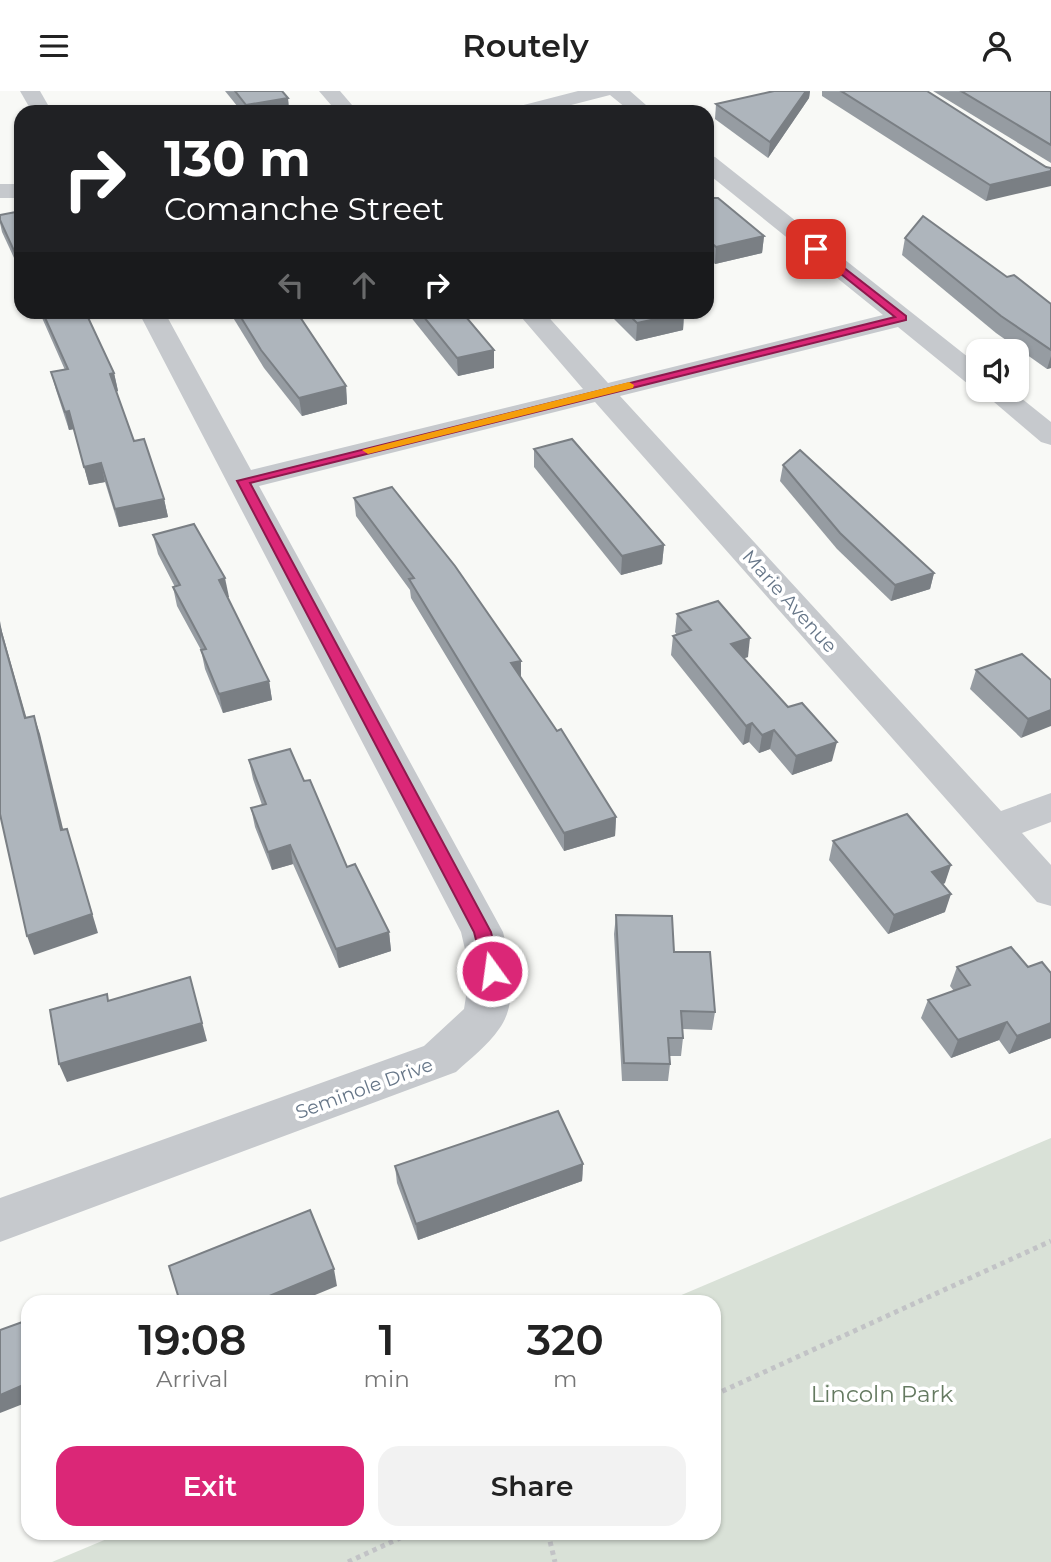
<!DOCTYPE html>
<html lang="en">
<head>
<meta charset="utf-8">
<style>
	body { margin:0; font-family:Montserrat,sans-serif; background:#f2f2f2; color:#222; height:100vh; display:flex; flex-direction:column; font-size:26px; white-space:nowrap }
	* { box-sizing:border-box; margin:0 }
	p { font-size:23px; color:#767676 }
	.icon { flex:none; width:38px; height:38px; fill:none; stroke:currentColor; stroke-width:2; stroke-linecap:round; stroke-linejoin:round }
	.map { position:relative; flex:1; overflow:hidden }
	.sheet { position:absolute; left:21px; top:1204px; width:700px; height:245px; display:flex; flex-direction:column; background:#fff; border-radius:21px; box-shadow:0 2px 5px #0004 }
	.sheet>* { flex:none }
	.banner { position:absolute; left:14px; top:14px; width:700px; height:214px; border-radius:21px; box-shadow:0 2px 5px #0004; background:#202124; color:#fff; overflow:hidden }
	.controls { position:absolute; left:966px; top:248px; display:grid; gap:14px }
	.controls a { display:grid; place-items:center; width:63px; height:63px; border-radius:14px; background:#fff; box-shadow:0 2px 5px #0004; font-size:35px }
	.pin { position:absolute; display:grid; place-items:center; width:60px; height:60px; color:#fff; margin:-30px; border-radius:14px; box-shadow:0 4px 10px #0006 }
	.me { position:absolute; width:77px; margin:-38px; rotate:346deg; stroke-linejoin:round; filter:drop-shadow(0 0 5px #0008) }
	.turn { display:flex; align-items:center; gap:24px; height:147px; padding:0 35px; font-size:32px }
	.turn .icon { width:91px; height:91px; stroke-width:2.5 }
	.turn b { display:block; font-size:49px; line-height:60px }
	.lanes { display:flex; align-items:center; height:66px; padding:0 35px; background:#0003; justify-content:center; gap:35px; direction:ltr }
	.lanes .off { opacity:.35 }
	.eta { display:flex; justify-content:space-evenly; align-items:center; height:119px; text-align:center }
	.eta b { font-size:42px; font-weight:600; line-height:49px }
	.button { display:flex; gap:14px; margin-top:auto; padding:14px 35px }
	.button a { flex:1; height:80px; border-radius:21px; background:#db2777; color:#fff; font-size:28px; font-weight:600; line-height:80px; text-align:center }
	.button a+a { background:#f2f2f2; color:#222 }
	header { display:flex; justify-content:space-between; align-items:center; height:91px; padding:0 35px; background:#fff; font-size:32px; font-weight:600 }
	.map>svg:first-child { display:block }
	.green { fill:#d9e1d7 }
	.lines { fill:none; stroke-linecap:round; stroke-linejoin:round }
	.path { stroke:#c2c3c6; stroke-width:5; stroke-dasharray:4.5 4.5; stroke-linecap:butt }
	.street { fill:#c6c9cd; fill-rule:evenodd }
	.wall { fill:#969ca2 }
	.shaded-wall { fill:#7a7f84 }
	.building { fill:#aeb5bc; stroke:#7a7f84; stroke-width:2 }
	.route { fill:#db2777; stroke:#8e194d; stroke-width:2 }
	.slow { fill:#f59e0b }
	.labels { text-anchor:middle; stroke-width:7; stroke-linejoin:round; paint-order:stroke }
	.street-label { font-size:19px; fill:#667688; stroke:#fff }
	.near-park-label { font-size:23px; fill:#657a61; stroke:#fff }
</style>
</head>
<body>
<header><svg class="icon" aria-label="menu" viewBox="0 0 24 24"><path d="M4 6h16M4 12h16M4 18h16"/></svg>Routely<svg class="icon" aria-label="person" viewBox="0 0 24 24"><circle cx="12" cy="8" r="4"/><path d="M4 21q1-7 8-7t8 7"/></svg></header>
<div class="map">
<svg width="1051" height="1471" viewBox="0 0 1051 1471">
	<rect width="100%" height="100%" fill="#f8f9f6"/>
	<path class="green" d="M1051,1047V1471H52L121,1442H714V1211H665Z"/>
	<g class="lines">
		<g class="path">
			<path d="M714,1304L1051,1150"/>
			<path d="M548,1442L555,1471"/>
			<path d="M348,1471L411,1442"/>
		</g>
		<g class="street">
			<path d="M20,0H40L52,21H32Z"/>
			<path d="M319,0H340L358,21H337Z"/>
			<path d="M578,0H630L654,21H631L610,4L544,21H509L512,17Z"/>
			<path d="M707,64L715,66L978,274V295L968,293L898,236L620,305L1001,720L1051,702V731L1022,742L1051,774V815L1037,811L595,311L259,395L503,841C510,870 519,911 499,938C488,954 470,968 456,981L0,1151V1107L424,955L464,918L470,880L461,841L138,220H164L251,379L583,298L516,220H543L608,292L883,224L707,82Z"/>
			<rect x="0" y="93" width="21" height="14"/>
			<path d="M980,299H1011L1051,331V354L1041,351Z"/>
		</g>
	</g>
	<g class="wall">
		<path d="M225,0H282L288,7L289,21H242Z"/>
		<path d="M774,0H810L809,7L768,67L715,28L716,13Z"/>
		<path d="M822,0H927L1046,76L986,110L822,5Z"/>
		<path d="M933,0H1051V72Z"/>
		<path d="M707,102L764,145L762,162L715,173L707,166Z"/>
		<path d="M21,120V182L2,141L0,132V124Z"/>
		<path d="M905,147L1007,186L1051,213V277L1047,278L996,242L902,164Z"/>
		<path d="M39,220H85L114,282L118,300L116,301L134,350L164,408L168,426L119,436L105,391L89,394L74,338L69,339L56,299L51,281L65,279Z"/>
		<path d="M229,220H296L346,295L347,313L302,325L264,277Z"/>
		<path d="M406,220H461L494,277L458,285Z"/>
		<path d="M606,220H683L684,222L683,239L636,250Z"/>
		<path d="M534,358L664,454L662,473L621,484L534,376Z"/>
		<path d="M783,374L934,482L930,498L891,510L837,458L780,390Z"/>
		<path d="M354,407L521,570V587L616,726L615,745L564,760L411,507L410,499L356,425Z"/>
		<path d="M153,444L229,506H227L269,590L272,609L223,622L205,578L201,559L177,515L173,496H175L158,463Z"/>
		<path d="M677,523L748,566L744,567L832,670L792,684L770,658L759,662L749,651L743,654L671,564L673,545L677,544L675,541Z"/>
		<path d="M976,579L1051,589L1021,647L970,598Z"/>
		<path d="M249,669L304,690L347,776L389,841L391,860L339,877L293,773L272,779L255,736L251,717L262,714L253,688Z"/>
		<path d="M833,750L945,792L943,793L945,821L888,843L829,769Z"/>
		<path d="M616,824L674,861L715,921L712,939L683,938V947L681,965H670V973L668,990H622L614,843Z"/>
		<path d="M957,876H1028L1051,882V947L1009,963L999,949L951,967L921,927L928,909L954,900L950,895Z"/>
		<path d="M583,1073L582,1090L418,1149L397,1092L395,1075Z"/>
	</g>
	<g class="shaded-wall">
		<path d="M806,0H810L809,7L768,67L770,51Z"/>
		<path d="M288,7L289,21H247L246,14Z"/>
		<path d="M1051,80V95L986,110L990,94Z"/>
		<path d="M764,145L762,162L715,173L716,156Z"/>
		<path d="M684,222L683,239L636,250L637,232Z"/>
		<path d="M494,259V277L458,285L457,267Z"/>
		<path d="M1051,265V277L1047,278Z"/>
		<path d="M114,282L118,300L114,301L110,283Z"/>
		<path d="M346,295L347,313L302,325L299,307Z"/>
		<path d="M69,320L74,338L69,339L65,321Z"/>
		<path d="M101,372L105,391L89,394L84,376Z"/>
		<path d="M164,408L168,426L119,436L115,418Z"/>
		<path d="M664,454L662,473L621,484L622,465Z"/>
		<path d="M934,482L930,498L891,510L895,494Z"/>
		<path d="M225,487L229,506L222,507L219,489Z"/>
		<path d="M0,530L2,541L32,646L25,627L0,537Z"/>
		<path d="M750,547L748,566L729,572L731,553Z"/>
		<path d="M521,570V588L511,572Z"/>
		<path d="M269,590L272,609L223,622L219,603Z"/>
		<path d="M1051,619V635L1021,647L1028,628Z"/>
		<path d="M34,625L40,643L68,758L61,739Z"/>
		<path d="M752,632L749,651L743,654L746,635Z"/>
		<path d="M774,639L770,658L759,662L762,644Z"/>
		<path d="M837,651L832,670L792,684L796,665Z"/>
		<path d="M616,726L615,745L564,760V742Z"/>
		<path d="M67,738L98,842L34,864L27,845Z"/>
		<path d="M290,754L293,773L272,779L268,761Z"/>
		<path d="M951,774L945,792L927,800L932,781Z"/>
		<path d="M951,803L945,821L888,843L894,824Z"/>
		<path d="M389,841L391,860L339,877L336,858Z"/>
		<path d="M190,886L207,950L67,991L59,973Z"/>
		<path d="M1007,931L999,949L951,967L958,949Z"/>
		<path d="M1051,932V947L1009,963L1017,945Z"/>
		<path d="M583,1073L582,1090L418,1149L416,1133Z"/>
		<path d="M334,1178L337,1195L298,1211H255Z"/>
		<path d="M28,1292V1311L0,1322V1304Z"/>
	</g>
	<g class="building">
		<path d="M235,0H282L288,7L246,14Z"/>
		<path d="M774,0H806L770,51L716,13Z"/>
		<path d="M841,0H927L1046,76L1051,77V80L990,94Z"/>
		<path d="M961,0H1051V54Z"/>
		<path d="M707,102L713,107H718L764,145L716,156L707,148Z"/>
		<path d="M21,120V175L0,129V124Z"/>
		<path d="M923,125L1007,186L1014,184L1051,213V259L1001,225L905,147Z"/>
		<path d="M42,220H85L114,282L110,283L134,350L144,348L164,408L115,418L101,372L84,376L69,320L65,321L51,281L68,278Z"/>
		<path d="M237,220H296L346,295L299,307L261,259Z"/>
		<path d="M419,220H461L494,259L457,267Z"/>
		<path d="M625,220H683L684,222L637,232Z"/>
		<path d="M572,348L664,454L622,465L534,358Z"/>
		<path d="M800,359L934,482L895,494L840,442L783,374Z"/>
		<path d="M392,396L455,475L521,570L511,572L557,640L561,638L616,726L564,742L409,488L414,487L354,407Z"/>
		<path d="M194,433L225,487L219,489L269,590L219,603L201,559L206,558L173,496L180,494L153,444Z"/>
		<path d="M718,510L750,547L731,553L788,616L802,612L837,651L796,665L774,639L762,644L752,632L746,635L673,545L691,539L677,523Z"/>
		<path d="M0,537L25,627L34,625L61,739L67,738L92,823L27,845L0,723Z"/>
		<path d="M1022,563L1051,589V619L1028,628L976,579Z"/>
		<path d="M290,658L304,690L310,689L347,776L355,773L389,841L336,858L290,754L268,761L251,717L266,713L249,669Z"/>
		<path d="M907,723L951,774L932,781L951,803L894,824L833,750Z"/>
		<path d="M616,824L672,825L674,861H710L715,921L681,920L683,947H668L670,973L624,972Z"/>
		<path d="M1011,856L1028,876L1042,871L1051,882V932L1017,945L1007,931L958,949L928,909L970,894L957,876Z"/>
		<path d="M190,886L202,932L59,973L50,919L107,903L108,910Z"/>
		<path d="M558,1020L583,1073L416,1133L395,1075Z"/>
		<path d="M310,1119L334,1178L255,1211H180L169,1175Z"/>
		<path d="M28,1229V1292L0,1304V1239Z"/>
	</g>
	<path class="route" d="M816,155L906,225V229L250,392L491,841L500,880L498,884H485L474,841L237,390L895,226L812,160Z"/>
	<path class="slow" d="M629,291L634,294L633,297L368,363L362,359Z"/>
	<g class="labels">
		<g class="street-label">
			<text transform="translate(790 510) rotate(48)" y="7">Marie Avenue</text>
			<text transform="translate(364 997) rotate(-20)" y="7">Seminole Drive</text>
		</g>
		<g class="near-park-label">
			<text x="882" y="1311">Lincoln Park</text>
		</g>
	</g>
</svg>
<div class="controls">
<a><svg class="icon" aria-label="sound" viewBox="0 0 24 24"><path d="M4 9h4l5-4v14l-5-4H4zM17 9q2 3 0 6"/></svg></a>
</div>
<div class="pin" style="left:816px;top:158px;background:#d93025"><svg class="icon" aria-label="arrive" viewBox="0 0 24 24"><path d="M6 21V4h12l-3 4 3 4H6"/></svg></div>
<svg class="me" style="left:492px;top:880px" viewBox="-20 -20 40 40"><circle r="17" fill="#db2777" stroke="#fff" stroke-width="3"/><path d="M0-11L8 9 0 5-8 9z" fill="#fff"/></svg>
<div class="banner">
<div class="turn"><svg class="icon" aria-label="right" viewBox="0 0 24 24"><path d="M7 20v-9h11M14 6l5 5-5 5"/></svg><div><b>130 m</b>Comanche Street</div></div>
<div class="lanes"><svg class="icon off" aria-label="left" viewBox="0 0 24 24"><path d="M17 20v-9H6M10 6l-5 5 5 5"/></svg><svg class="icon off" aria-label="ahead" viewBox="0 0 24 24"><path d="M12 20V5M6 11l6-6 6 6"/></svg><svg class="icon" aria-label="right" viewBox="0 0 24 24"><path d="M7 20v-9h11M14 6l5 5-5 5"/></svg></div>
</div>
<section class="sheet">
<div class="eta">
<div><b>19:08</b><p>Arrival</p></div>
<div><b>1</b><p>min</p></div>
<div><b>320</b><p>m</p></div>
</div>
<div class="button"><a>Exit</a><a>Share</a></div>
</section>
</div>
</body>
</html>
